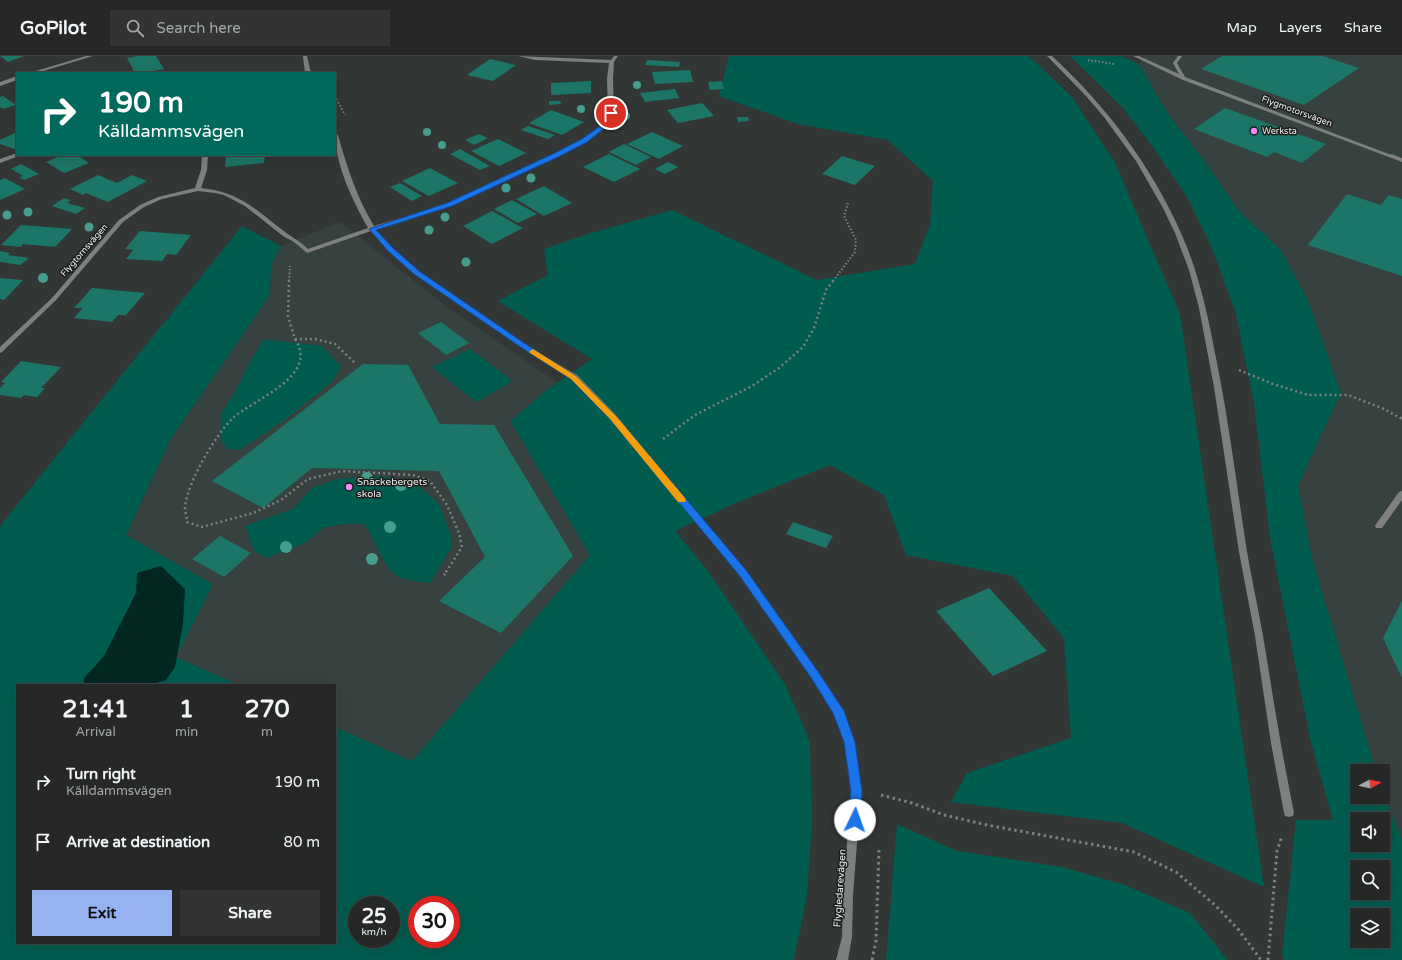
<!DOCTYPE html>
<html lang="en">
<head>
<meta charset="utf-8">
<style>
	body { margin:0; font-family:"Varela Round",sans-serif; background:#323434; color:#f1f3f6; height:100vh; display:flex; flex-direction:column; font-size:15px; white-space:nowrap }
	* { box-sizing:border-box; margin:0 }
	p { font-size:13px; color:#a4a6a8 }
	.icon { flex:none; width:22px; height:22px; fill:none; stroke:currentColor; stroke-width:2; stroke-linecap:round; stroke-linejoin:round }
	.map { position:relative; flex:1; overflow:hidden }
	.details { position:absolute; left:16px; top:628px; width:320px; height:260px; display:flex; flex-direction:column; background:#262828; border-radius:0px; box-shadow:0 4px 16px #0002,0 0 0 1px #424445 }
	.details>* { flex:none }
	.guide { position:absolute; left:16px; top:16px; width:320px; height:84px; border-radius:0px; box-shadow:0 4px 16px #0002,0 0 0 1px #424445; background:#00695c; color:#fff; overflow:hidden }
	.needle { width:26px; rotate:82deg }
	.controls { position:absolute; left:1350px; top:708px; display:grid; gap:8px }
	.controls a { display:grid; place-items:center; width:40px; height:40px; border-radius:0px; background:#262828; box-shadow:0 4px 16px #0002,0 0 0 1px #424445; font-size:20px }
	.speed { position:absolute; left:348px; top:840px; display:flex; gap:8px; font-size:20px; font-weight:700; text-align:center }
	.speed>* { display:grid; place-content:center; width:52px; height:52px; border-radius:50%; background:#262828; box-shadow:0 4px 16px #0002,0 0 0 1px #424445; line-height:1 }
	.speed small { font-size:10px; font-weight:400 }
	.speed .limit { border:6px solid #d22; background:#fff; color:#111 }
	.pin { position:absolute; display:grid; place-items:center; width:34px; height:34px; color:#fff; margin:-17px; border:2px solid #fff; border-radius:50%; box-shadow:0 1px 4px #0007 }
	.me { position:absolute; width:44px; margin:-22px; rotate:3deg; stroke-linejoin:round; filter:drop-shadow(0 0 3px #0008) }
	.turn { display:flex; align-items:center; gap:14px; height:84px; padding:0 16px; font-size:18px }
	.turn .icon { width:52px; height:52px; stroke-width:2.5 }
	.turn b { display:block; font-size:28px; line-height:34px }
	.eta { display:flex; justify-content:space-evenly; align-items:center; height:68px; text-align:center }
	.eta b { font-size:24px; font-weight:800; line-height:28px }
	.cta { display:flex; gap:8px; margin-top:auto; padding:8px 16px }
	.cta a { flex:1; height:46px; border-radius:0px; background:#95b2f1; color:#111; font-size:16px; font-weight:800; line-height:46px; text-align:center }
	.cta a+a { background:#323434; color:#f1f3f6 }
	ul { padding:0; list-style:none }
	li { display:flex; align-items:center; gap:12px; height:60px; padding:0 16px }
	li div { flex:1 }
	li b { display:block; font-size:15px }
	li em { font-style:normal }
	header { display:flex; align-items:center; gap:24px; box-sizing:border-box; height:56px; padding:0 20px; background:#262828; border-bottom:1px solid #424445 }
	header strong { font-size:19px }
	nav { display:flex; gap:22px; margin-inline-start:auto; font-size:14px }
	.search { width:280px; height:36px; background:#323434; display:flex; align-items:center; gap:10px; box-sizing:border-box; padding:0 14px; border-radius:0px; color:#a4a6a8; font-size:15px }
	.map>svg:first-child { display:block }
	.built { fill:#374240 }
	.green { fill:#005c4f; fill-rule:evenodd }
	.water { fill:#022620 }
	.building { fill:#1c7667 }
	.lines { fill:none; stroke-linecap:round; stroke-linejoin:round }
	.path-far2 { stroke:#7e8180; stroke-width:2; stroke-dasharray:1.5 2; stroke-linecap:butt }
	.path-far1 { stroke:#7e8180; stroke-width:2.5; stroke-dasharray:2 3; stroke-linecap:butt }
	.path { stroke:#7e8180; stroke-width:3; stroke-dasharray:2.5 3.5; stroke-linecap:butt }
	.lane { fill:#7e807f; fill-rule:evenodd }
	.street { fill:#7e807f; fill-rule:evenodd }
	.tree { fill:#459d8e }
	.route { fill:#1a73e8; stroke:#114b97 }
	.slow { fill:#f59e0b }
	.poi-dot { fill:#f589ef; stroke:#1b1d1c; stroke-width:1.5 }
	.labels { text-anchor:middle; stroke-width:3; stroke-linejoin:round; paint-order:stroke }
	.far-street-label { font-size:9px; fill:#ebeeed; stroke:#1b1d1c }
	.far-poi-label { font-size:9px; fill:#ebeeed; stroke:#1b1d1c; text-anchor:start }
	.poi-label { font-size:10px; fill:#ebeeed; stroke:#1b1d1c; text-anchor:start }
	.street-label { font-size:10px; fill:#ebeeed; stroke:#1b1d1c }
</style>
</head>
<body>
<header>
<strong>GoPilot</strong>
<div class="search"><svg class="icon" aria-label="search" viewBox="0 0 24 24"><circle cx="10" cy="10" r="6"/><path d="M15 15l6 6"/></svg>Search here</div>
<nav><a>Map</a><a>Layers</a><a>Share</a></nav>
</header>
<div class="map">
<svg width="1402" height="904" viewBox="0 0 1402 904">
	<rect width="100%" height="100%" fill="#323635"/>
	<g class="built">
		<path d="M1144,0H1402V783L1383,736V715H1376L1312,502L1298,429L1341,336L1307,242L1280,193L1240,156L1203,103L1169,59L1139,8Z"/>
		<path d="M340,166L448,252L558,327L547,334L510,365L590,499L412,705L335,671V629H239L176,601L126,480L171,383L270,239L271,209L281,190Z"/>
	</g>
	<g class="green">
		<path d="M729,0H1029L1072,41L1115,107L1180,258L1264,831L1122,767L951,746L967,717L1071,682L1064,582L1013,520L906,499L884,439L830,409L738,446L675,475L708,515L786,630L810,686L812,767L807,838L794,904H0V470L242,170L281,190L271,209L270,239L171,383L126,479L213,528L176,601L239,629H17V887H335V671L412,705L590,499L510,365L547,334L592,303L498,245L548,219L544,193L588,178L672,154L817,224L915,208L930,169L933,125L888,84L798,68L719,40ZM357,849H391V883H357ZM417,849H451V883H417Z"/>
		<path d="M1070,0H1121L1139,8L1169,59L1203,103L1240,156L1280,193L1307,242L1341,337L1298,429L1312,502L1376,715H1357V741H1383V736L1402,783V904H1284L1282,899L1296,764H1333L1310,682L1270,482L1254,347L1236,258L1212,192L1187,141L1150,87L1122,51ZM1357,763H1383V789H1357ZM1357,811H1383V837H1357ZM1357,859H1383V885H1357Z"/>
		<path d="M264,283L322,290L341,310L333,325L285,364L240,394L227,393L222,386V356L234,338L250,306Z"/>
		<path d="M470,293L513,325L476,346L432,311Z"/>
		<path d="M382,420L417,428L440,449L451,480V492L430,527C423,526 402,524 397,520C382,510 375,482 364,468H343L323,472L305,487L267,502L254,495L245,470L293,453L312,432L337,423Z"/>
		<path d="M897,768L957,795L1062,811L1125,829L1190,857L1228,904H886Z"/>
	</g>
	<path class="water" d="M161,510L185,533L183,568L175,611L166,624L149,629H84V622L104,600L136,537L137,517Z"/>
	<g class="building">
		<path d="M0,0H24L8,6Z"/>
		<path d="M137,0H156L164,13L143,17H135L127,2Z"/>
		<path d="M1222,0H1323L1359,12L1304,49L1201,13Z"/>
		<path d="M490,3L516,9L493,25L467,19Z"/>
		<path d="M647,4L680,6L679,11L645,9Z"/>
		<path d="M690,14L693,26L655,28L652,16Z"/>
		<path d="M591,25V37L551,39V27Z"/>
		<path d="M722,25L724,33L710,34L708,26Z"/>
		<path d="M675,33L679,42L645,46L640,37Z"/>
		<path d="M3,40L16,49L3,53L0,51V41Z"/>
		<path d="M549,45H560L561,48L549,49Z"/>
		<path d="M702,47L714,60L678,67L667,54Z"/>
		<path d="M1225,52L1326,88L1302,107L1274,96L1267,101L1194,73Z"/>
		<path d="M551,54L584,66L562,79L529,67Z"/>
		<path d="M737,61H748L749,65L738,66Z"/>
		<path d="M528,70L555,79L548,83L521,74Z"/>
		<path d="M17,76V94L0,88V84Z"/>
		<path d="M652,76L683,90L659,103L627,88Z"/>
		<path d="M479,78L488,82L474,89L465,84Z"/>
		<path d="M498,83L526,97L499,110L471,95Z"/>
		<path d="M624,88L651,101L636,109L609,96Z"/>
		<path d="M460,93L490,110L480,114L450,98Z"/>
		<path d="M609,98L640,113L614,126L583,111Z"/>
		<path d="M62,99H77L89,107L64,117L46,106Z"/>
		<path d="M226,99H265L264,107L225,111Z"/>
		<path d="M842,100L875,110L855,129L822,118Z"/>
		<path d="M668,106L678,111L665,118L655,113Z"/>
		<path d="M21,108L39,118L24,124L19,121L23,120L11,113Z"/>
		<path d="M430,112L458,127L429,140L402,125Z"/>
		<path d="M98,119L117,127L132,119L147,125L108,146L86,137L83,139L70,133Z"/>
		<path d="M5,122L25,133L0,144V124Z"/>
		<path d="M400,127L422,140L412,145L390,131Z"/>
		<path d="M544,130L572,147L544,160L516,143Z"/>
		<path d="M1347,138L1381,149L1389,139L1402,143V220L1308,189Z"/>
		<path d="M64,142L71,144L67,147L85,152L76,158L52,150Z"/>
		<path d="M512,144L537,158L518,167L494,153Z"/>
		<path d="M492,155L523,172L492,188L463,170Z"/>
		<path d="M21,169L72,173L55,191L23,188L21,191L1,189Z"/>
		<path d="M140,175L191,179L176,199L167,198L162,205L126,203L133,194L125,193Z"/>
		<path d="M0,195L10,197L8,199L29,202L20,209L0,206Z"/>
		<path d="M0,222L23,224L4,244L0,243Z"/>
		<path d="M92,232L145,237L126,259H118L112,266L74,262L83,252H74Z"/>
		<path d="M441,266L469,287L446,299L418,277Z"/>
		<path d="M21,305L61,311L41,332H45L37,341L24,339L21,342L0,339V332L5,327L1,326Z"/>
		<path d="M363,308L408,309L440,368L494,369L573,500L501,577L439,545L485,501L439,415L312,412L263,452L212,425Z"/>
		<path d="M793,466L833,480L826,492L786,478Z"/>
		<path d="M220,480L251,497L224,521L192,503Z"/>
		<path d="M989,532L1047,595L993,620L936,555Z"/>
		<path d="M1402,545V622L1383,582Z"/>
	</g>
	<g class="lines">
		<g class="path-far2">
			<path d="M1088,4L1114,8"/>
			<path d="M335,40L345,59"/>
			<path d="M289,225L290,210"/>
			<path d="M833,225L855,196L856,184L844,160L848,147"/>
		</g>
		<g class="path-far1">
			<path d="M289,224L288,260L295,283H315L335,288L355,307"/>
			<path d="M295,283C320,320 254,343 233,362C216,378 187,427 185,451C185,456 187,461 187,466L202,471L253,457L281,444L308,423L342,415L413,419L430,425L447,449L459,477L462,491L444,519"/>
			<path d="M1239,314L1273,328L1308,339H1348L1384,353L1402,363"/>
			<path d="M663,383L695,359L752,330L779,312L803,291L814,272L826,234L834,224"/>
		</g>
		<g class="path">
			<path d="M444,519L445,518"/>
			<path d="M881,739L912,747L944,759L987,769L1134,796L1176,816L1215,849L1238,873L1261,904"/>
			<path d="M872,904L876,885L879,794"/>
			<path d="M1268,904L1277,795L1282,780"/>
		</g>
		<g class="lane">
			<path d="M1047,0H1052C1106,50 1151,109 1181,177C1199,217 1208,260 1216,302C1229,366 1237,431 1247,496C1252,524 1258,552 1263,580C1268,608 1272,637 1277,665C1282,696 1288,726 1294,757L1293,760L1289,761L1285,760L1284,757L1271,687L1255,580L1239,496L1214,331L1199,252L1189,214L1175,177L1163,152L1136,105L1104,61L1086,40Z"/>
			<path d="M1133,0H1139L1179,18L1173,7L1178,0H1182L1177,7L1185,21L1394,100L1389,101L1183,24Z"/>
			<path d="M1402,435V444L1382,472H1376L1375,470L1376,468L1399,436Z"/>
		</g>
		<g class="street">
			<path d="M86,0H93L37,17H29Z"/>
			<path d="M303,0H307L311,17H305Z"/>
			<path d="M518,0L611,4L614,0H618L614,6L613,23L614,57L607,70L587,86L451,150L376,174L393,193L418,216L523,288L577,319L616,359L745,515L819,617L841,652L854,686L861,735L853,839L852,881L848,904H836L842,881L843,839L851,735L844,686L834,656L813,623L739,519L610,363L571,323L519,290L414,218L389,195L371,175L307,197L294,186L283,180L245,150L224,139L215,137L198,135L162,143L144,151L123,166L56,244L2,296L0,297V291L52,242L119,164L140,149L158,141L195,132L201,114L202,99H208L207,114L201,132C240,136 256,154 285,176C293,182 300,185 308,193L368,172C353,145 335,109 335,77L338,79C347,111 357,142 374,170L447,148L583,84L603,68L608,57L607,23L609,7L535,4Z"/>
			<path d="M17,20V24L0,30V26Z"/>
			<path d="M17,97V99H20L19,100L0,107V103Z"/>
			<path d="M1391,98L1402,102V106L1389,101L1388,100Z"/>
		</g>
	</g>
	<g class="tree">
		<circle cx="637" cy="29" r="4"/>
		<circle cx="581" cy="53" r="4"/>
		<circle cx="626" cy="60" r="4"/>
		<circle cx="427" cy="76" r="4"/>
		<circle cx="442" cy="89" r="4"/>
		<circle cx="531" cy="122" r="4.5"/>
		<circle cx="506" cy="132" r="4.5"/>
		<circle cx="28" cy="156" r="4.5"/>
		<circle cx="7" cy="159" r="4.5"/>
		<circle cx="445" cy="161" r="4.5"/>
		<circle cx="89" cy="171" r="4.5"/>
		<circle cx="429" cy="174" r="4.5"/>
		<circle cx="466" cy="206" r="4.5"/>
		<circle cx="43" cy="222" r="5"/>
		<circle cx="367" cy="422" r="6"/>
		<circle cx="401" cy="429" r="6"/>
		<circle cx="390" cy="471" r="6"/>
		<circle cx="286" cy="491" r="6"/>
		<circle cx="372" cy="503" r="6"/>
	</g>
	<path class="route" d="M609,56L614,57L607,70L587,86L560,100L452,150L376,174L393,192L419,215L524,287L576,320L616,360L746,514L819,617L844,655L855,686L862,735L861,764L859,767L855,769L851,767L849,764L851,735L844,686L833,657L812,623L739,519L610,363L571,323L519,290L414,218L388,195L369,173L447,147L555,97L582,83L603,68Z"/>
	<path class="slow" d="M533,293L576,320L616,360L685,442L686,444L685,446H678L610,363L571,323L530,297L529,296Z"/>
	<g class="poi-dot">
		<circle cx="1254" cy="75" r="4"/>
		<circle cx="349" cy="431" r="4"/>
	</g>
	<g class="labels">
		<g class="far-street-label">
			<text transform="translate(1297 55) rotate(20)" y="3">Flygmotorsvägen</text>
			<text transform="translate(84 194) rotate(-49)" y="3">Flygtornsvägen</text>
		</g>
		<g class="far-poi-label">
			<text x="1262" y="78">Werksta</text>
		</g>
		<g class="poi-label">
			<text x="357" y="429">Snäckebergets<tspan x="357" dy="12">skola</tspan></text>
		</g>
		<g class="street-label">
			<text transform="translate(839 832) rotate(-86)" y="4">Flygledarevägen</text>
		</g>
	</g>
</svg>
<div class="controls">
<a><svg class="needle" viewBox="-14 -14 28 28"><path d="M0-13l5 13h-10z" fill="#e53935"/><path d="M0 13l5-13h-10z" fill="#a4a6a8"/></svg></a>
<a><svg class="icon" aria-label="sound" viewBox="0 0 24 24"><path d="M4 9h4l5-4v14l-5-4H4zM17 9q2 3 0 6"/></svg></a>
<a><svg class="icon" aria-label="search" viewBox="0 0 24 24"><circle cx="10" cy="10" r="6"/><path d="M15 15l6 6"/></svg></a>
<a><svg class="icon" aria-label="layers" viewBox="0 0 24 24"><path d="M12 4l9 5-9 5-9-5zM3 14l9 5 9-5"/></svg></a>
</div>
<div class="speed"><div>25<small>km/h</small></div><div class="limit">30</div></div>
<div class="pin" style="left:611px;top:57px;background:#d93025"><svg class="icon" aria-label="arrive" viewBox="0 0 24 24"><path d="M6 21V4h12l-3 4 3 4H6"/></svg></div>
<svg class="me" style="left:855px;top:764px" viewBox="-20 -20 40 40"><circle r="19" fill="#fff"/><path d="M0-13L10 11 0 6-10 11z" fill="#1a73e8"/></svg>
<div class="guide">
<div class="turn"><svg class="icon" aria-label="right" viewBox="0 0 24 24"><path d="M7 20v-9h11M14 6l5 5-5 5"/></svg><div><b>190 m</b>Källdammsvägen</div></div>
</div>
<section class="details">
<div class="eta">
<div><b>21:41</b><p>Arrival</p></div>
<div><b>1</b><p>min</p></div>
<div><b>270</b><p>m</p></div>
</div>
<ul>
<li><svg class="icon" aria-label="right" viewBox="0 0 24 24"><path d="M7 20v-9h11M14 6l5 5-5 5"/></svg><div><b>Turn right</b><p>Källdammsvägen</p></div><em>190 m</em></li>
<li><svg class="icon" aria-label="arrive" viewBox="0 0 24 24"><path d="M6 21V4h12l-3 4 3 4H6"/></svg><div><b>Arrive at destination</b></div><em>80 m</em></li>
</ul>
<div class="cta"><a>Exit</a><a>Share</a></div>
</section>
</div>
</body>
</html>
